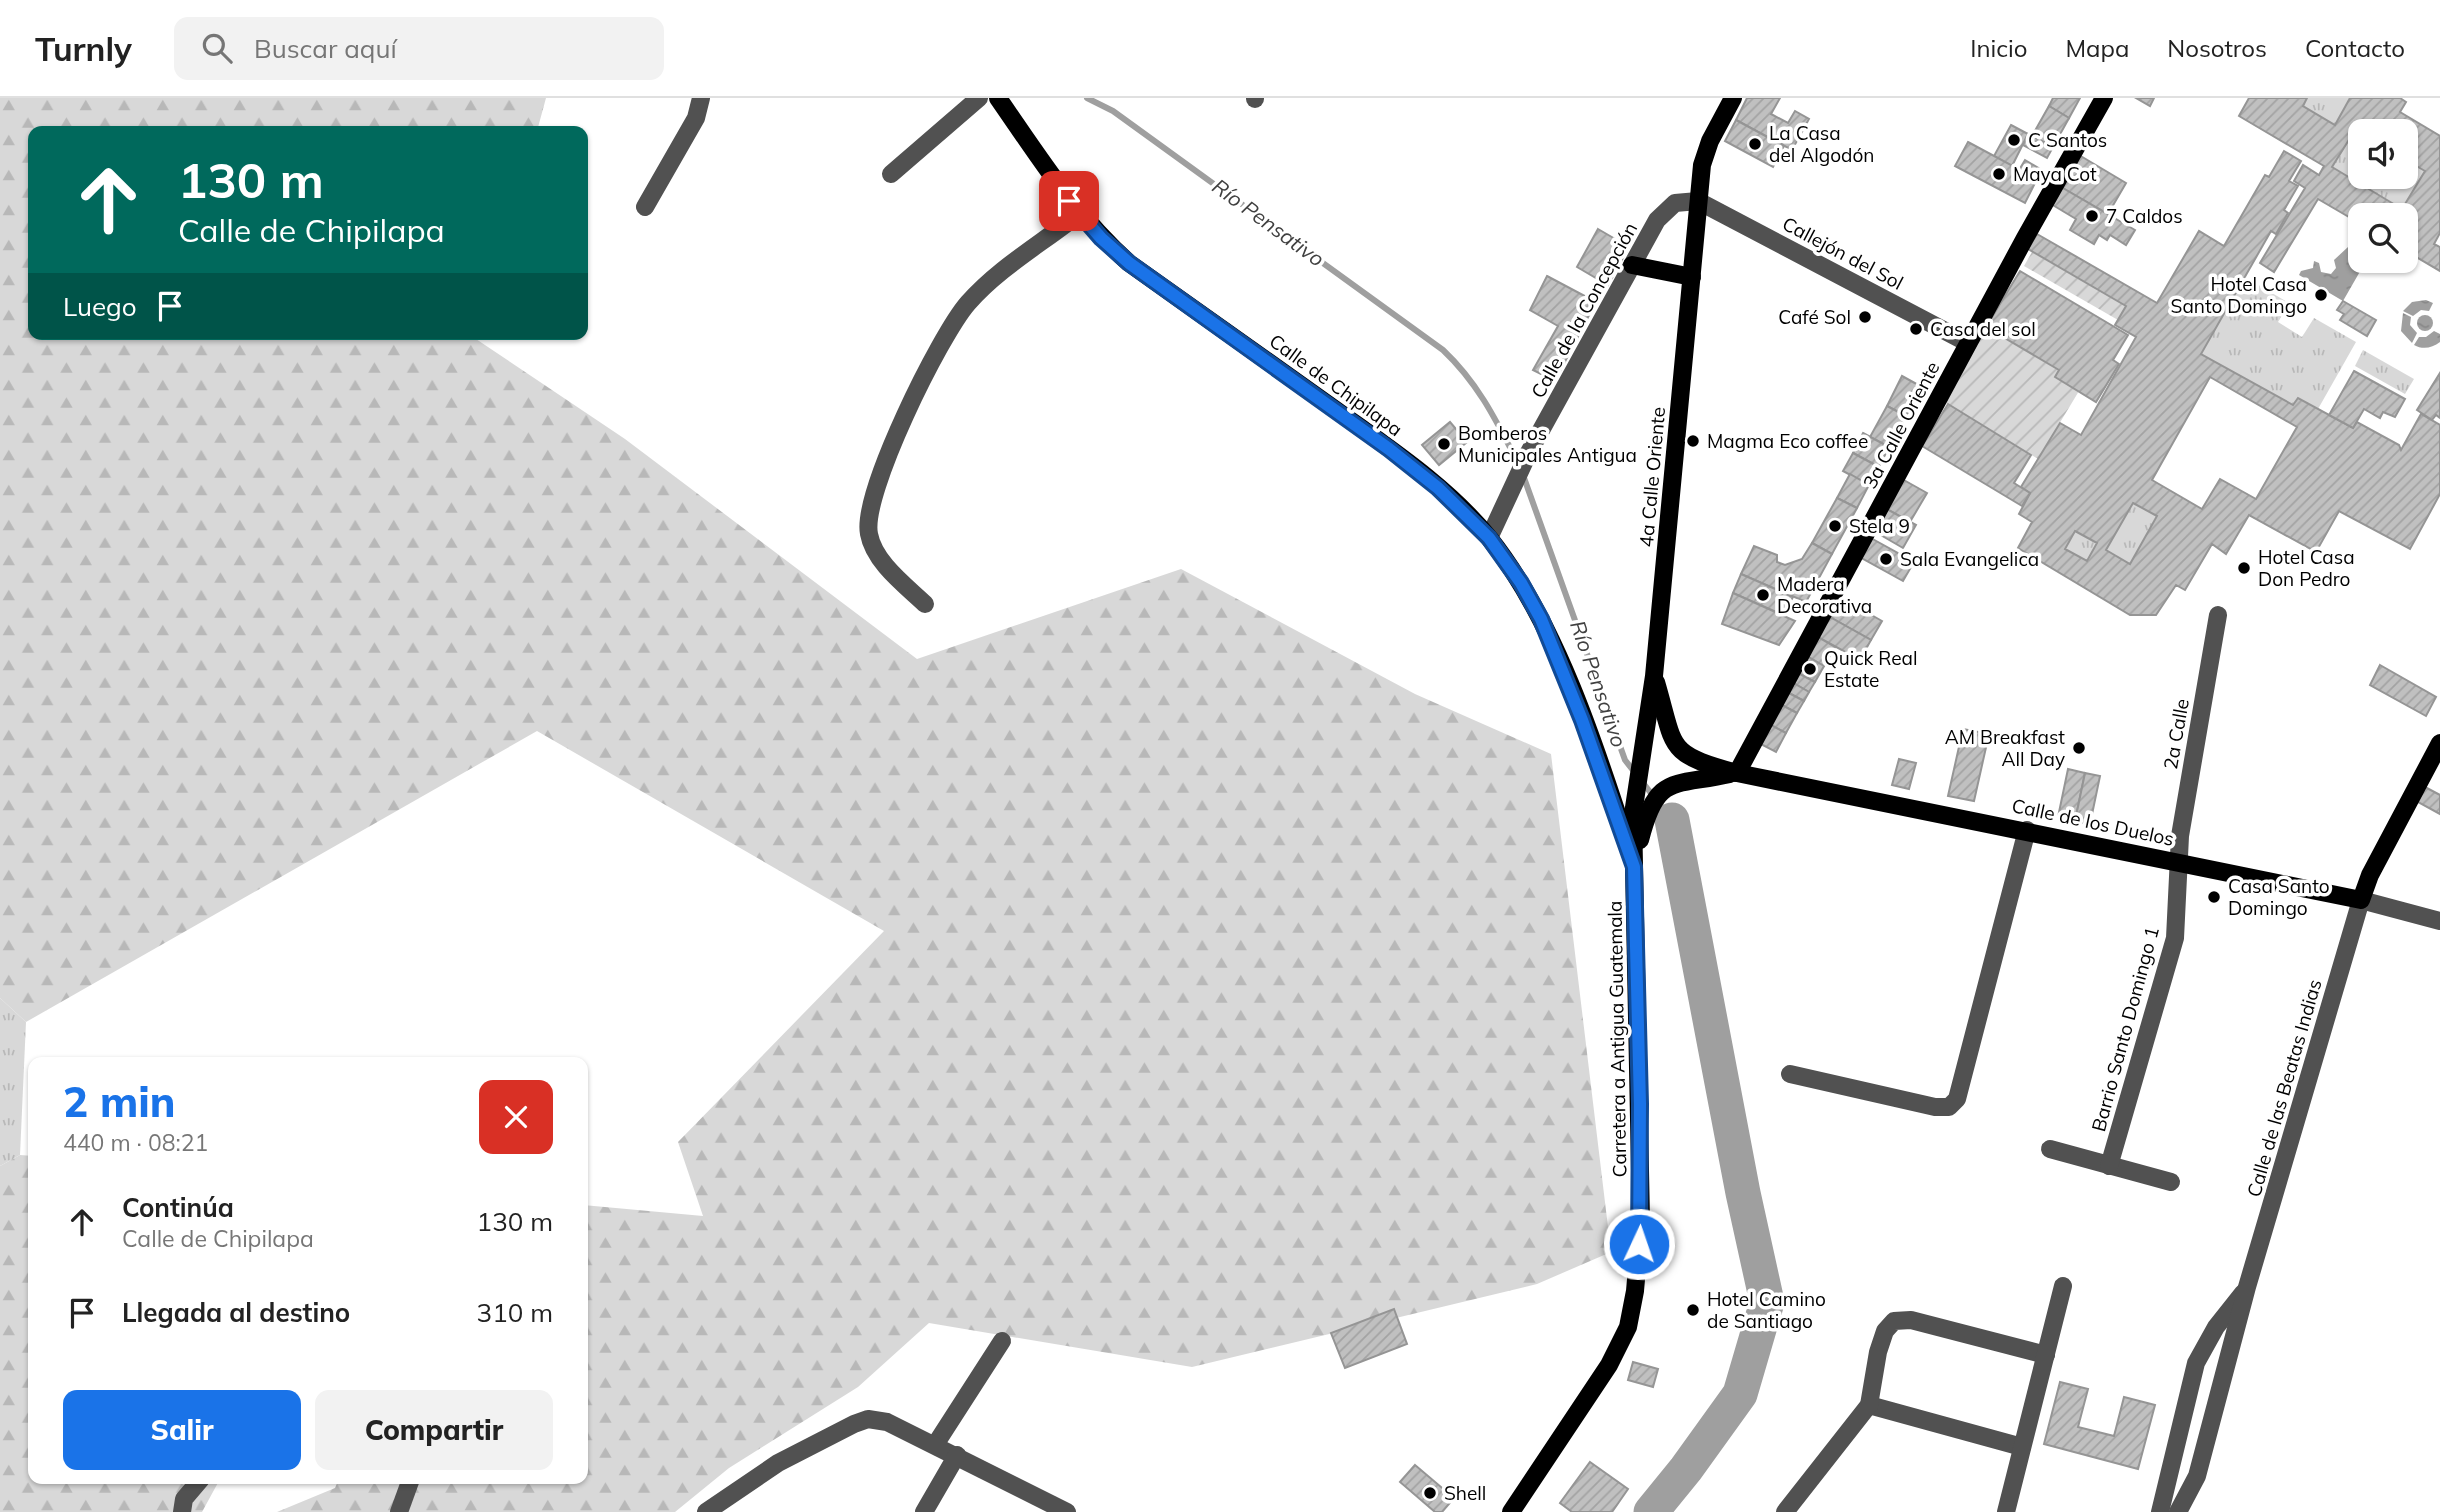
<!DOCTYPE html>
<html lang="es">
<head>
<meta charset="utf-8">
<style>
	body { margin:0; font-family:Mulish,sans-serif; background:#f2f2f2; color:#222; height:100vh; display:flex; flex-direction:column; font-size:26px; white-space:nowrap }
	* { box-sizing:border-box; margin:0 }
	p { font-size:23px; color:#767676 }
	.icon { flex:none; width:38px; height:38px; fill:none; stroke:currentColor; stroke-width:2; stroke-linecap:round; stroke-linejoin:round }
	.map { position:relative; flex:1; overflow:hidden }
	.side { position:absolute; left:28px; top:959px; width:560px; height:427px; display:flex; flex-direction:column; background:#fff; border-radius:14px; box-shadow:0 2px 5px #0004 }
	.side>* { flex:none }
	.guide { position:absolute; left:28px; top:28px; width:560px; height:214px; border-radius:14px; box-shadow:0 2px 5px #0004; background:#00695c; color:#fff; overflow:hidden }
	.tools { position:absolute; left:2348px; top:21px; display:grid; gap:14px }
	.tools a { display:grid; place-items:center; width:70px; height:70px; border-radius:14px; background:#fff; box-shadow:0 2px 5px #0004; font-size:35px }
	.pin { position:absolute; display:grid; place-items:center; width:60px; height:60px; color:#fff; margin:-30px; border-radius:14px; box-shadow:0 4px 10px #0006 }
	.me { position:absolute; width:77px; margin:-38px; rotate:3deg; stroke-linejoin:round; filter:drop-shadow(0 0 5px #0008) }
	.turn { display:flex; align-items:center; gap:24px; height:147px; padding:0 35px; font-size:32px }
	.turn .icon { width:91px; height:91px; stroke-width:2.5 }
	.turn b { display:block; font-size:49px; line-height:60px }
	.then { display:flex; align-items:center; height:66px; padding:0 35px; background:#0003; gap:14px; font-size:26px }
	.round { display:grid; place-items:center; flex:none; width:74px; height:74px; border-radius:14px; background:#f2f2f2 }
	.headline { display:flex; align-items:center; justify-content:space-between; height:119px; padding:0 35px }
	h1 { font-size:42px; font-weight:800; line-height:52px; color:#1a73e8 }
	.button { display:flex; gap:14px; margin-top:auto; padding:14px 35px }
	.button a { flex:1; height:80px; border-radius:14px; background:#1a73e8; color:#fff; font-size:28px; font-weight:800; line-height:80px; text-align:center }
	.button a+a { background:#f2f2f2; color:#222 }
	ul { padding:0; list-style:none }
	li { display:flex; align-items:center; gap:21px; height:91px; padding:0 35px }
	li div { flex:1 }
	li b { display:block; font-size:26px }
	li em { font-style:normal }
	header { display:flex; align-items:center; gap:42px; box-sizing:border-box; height:98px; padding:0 35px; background:#fff; border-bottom:2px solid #e0e0e0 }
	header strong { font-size:33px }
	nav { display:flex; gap:38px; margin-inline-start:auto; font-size:24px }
	.search { width:490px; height:63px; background:#f2f2f2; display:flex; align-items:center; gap:18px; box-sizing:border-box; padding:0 24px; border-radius:14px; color:#767676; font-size:26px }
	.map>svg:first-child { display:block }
	.grass { fill:url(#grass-tufts) }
	.forest { fill:url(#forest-firs) }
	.garden { fill:url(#garden-furrows) }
	.water { fill:url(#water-ripples) }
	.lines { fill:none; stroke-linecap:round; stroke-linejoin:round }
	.stream { stroke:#9f9f9f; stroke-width:6 }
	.river { stroke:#9f9f9f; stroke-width:35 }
	.building { fill:url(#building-hatch); stroke:#959595; stroke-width:2; fill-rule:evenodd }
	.minor { stroke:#515151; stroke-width:18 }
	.major { stroke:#000; stroke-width:18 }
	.route-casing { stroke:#114b97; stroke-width:18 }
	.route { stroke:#1a73e8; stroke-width:12 }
	.poi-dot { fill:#000; stroke:#fff; stroke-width:2.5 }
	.labels { text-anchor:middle; stroke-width:7; stroke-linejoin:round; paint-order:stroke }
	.poi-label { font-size:19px; fill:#000; stroke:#fff; text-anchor:start }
	.street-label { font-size:19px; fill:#000; stroke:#fff }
	.water-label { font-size:21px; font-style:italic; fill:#404040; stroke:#fff }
</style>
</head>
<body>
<header>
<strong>Turnly</strong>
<div class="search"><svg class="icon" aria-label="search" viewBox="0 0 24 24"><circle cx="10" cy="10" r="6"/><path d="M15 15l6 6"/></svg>Buscar aquí</div>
<nav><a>Inicio</a><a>Mapa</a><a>Nosotros</a><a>Contacto</a></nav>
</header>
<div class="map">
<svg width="2440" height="1414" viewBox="0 0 2440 1414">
	<defs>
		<pattern id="grass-tufts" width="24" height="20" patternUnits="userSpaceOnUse" patternTransform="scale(1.75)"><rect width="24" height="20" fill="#d8d8d8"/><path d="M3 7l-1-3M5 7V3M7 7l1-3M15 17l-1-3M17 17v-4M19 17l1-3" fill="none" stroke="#b8b8b8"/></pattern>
		<pattern id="forest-firs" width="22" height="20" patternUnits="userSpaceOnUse" patternTransform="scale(1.75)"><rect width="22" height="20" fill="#d8d8d8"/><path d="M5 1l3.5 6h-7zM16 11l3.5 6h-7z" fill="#b8b8b8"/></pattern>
		<pattern id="garden-furrows" width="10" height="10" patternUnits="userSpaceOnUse" patternTransform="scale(1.75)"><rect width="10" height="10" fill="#d8d8d8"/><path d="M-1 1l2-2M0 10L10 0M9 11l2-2" fill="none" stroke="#b8b8b8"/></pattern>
		<pattern id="water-ripples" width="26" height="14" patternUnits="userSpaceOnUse" patternTransform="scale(1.75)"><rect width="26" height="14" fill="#9f9f9f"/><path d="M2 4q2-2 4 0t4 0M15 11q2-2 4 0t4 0" fill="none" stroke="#878787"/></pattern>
		<pattern id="building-hatch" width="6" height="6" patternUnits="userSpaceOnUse" patternTransform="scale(1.75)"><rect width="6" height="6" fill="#c0c0c0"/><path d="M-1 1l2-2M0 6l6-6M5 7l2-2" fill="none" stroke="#a3a3a3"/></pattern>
	</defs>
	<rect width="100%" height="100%" fill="#fff"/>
	<g class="grass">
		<path d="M2307,0H2350L2335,27L2303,8Z"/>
		<path d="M2355,32L2361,35V79H2406V62L2425,73L2402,111L2332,69Z"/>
		<path d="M2245,179L2289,205L2278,224L2302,239L2314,220L2356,244L2318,311L2298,300L2293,307L2201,256Z"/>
		<path d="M2363,252L2414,281L2405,296L2355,268Z"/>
		<path d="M2133,405L2157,418L2130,466L2106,452Z"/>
		<path d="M2075,433L2097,445L2087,463L2065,451Z"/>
		<path d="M0,900L26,924L20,1057L0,1068Z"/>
	</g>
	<g class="forest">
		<path d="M0,0H546L537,33H33V236H477L476,241L625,341L917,561L1181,471L1415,596L1551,656L1611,1154L1537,1186L1192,1269L929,1225L858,1289L729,1370L675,1414H277L335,1390L339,1381H583V1107L703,1118L678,1044L884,833L537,633L26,924L0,900Z"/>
		<path d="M20,1057L33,1058V1381H220L202,1414H0V1068Z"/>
	</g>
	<g class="garden">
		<path d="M2032,154L2126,208L2118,222L2024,168Z"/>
		<path d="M1986,229L2059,272L2055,279L2079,293L2038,361L1944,304Z"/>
	</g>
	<g class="water">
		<path d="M2348,149L2361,156V163H2366L2343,203L2299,177L2301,173L2313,170L2314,163L2319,165L2321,174L2331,176L2336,170L2334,162Z"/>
		<path d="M2426,202L2433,205L2429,213L2421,212L2413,218L2403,213L2412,204Z"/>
		<path d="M2403,215L2411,219L2410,227L2417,235L2412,245L2401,233Z"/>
		<circle cx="2425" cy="225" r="8"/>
		<path d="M2434,233L2440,236V244C2432,250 2423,252 2414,247L2419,239H2426Z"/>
	</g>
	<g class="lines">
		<g class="stream">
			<path d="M1087,0L1113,13L1443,252C1479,286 1497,324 1519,367"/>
			<path d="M1523,377L1625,662L1672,722"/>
		</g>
		<path class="river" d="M1651,1414L1686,1371L1740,1296L1767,1204L1743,1095L1672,722"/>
	</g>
	<g class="building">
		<path d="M1747,0H1780L1771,16L1788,25L1795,13L1809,21L1792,52L1736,22Z"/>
		<path d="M2053,0H2080L2069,20L2049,8Z"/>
		<path d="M2136,0H2154L2150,8Z"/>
		<path d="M2249,0H2307L2303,8L2335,27L2350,0H2400L2406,4L2400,14L2440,38V135L2434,146L2440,149V173L2406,153V117H2361V126L2318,101L2274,174L2260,165L2305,90L2294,83L2303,67L2319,77L2324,68L2239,18ZM2355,32L2361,35L2406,33V62L2425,73L2402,111L2332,69Z"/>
		<path d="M2049,8L2069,20L2053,49L2032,38Z"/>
		<path d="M1736,22L1784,48L1773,69L1725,43Z"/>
		<path d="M2011,27L2028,36L2012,68L1994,58Z"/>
		<path d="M2028,36L2053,49L2047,60L2023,47Z"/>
		<path d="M1968,44L2037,81L2025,105L1955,68Z"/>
		<path d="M2284,53L2301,63L2289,83L2298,88L2284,112L2288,115L2276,136L2271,133L2201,256L2293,307L2298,300L2353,330L2357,324L2399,347L2401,352L2421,316L2440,327V396L2410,451L2339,413L2316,454L2249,417L2226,456L2212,446L2185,492L2176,487L2156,517H2130L2018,450L2032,424L2019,416L2030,395L2021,389L2060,325L2081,337L2136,239L2115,227L2126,208L2028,151L2037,136L2157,205L2199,133L2224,148L2265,77L2269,79ZM2210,279L2297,329L2256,401L2220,381L2202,411L2152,382ZM2133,405L2157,418L2130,466L2106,452ZM2075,433L2097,445L2087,463L2065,451Z"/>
		<path d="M2079,57L2126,85L2108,116L2061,89Z"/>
		<path d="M2025,62L2042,72L2037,81L2019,72Z"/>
		<path d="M2061,89L2135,132L2126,147L2110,137L2107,142L2099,137L2094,146L2070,132L2076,121L2051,106Z"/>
		<path d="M1598,131L1629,149L1608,187L1577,169Z"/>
		<path d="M2020,173L2128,237L2113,262L2119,266L2096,304L2055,279L2059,272L1986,229Z"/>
		<path d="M1547,178L1596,204L1555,283L1533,272L1558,228L1530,212Z"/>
		<path d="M2343,203L2376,222L2367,238L2340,222L2344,216L2337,212Z"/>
		<path d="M2354,273L2405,301L2395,319L2383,314L2380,320L2364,311L2353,330L2329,317Z"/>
		<path d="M2440,275V320L2436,317L2432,322L2417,312Z"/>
		<path d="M1902,278L1922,289L1906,318L1887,308Z"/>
		<path d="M1948,306L2031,357L2014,385L2030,395L2022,408L1922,348Z"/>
		<path d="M1887,308L1906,318L1889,349L1870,339Z"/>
		<path d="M1450,324L1467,344L1439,367L1422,347Z"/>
		<path d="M1863,335L1889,349L1879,369L1853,355Z"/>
		<path d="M1853,355L1879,369L1869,387L1843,373Z"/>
		<path d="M1850,376L1869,387L1857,410L1837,400Z"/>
		<path d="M1902,381L1927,395L1910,424L1885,410Z"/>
		<path d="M1837,400L1857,410L1832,456L1812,445Z"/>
		<path d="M1885,410L1916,427L1903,450L1872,432Z"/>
		<path d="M1869,439L1914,464L1903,483L1858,458Z"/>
		<path d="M1812,445L1832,456L1806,504L1741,476L1754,448L1777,457V464L1785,467L1802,461Z"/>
		<path d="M1741,476L1793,499L1783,517L1733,495Z"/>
		<path d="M1733,495L1795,523L1779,547L1722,526Z"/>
		<path d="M1838,498L1882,523L1871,542L1828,518Z"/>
		<path d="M1828,518L1871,542L1860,562L1816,538Z"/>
		<path d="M1816,538L1835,549L1824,568L1805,557Z"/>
		<path d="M1805,557L1824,568L1815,584L1796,574Z"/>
		<path d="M2380,567L2436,599L2426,618L2370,587Z"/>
		<path d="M1796,574L1815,584L1809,594L1790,583Z"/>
		<path d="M1790,583L1809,594L1804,603L1785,593Z"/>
		<path d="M1785,593L1804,603L1797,615L1778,605Z"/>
		<path d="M1778,605L1797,615L1786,635L1767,625Z"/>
		<path d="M1767,625L1786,635L1776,654L1757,644Z"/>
		<path d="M1963,631L1989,636L1974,703L1948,698Z"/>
		<path d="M1899,661L1916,665L1909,691L1892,687Z"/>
		<path d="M2068,671L2085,675L2075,723L2058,719Z"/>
		<path d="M2085,675L2100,678L2090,726L2075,723Z"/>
		<path d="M2425,689L2440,697V716L2416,703Z"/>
		<path d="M1394,1211L1407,1246L1345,1270L1331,1235Z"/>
		<path d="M1633,1264L1658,1271L1653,1289L1628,1282Z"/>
		<path d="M2060,1284L2088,1291L2078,1329L2114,1338L2124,1299L2155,1307L2138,1371L2044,1346Z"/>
		<path d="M1590,1364L1628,1391L1612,1414H1572L1560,1405Z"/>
		<path d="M1415,1367L1454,1400L1442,1414H1435L1400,1384Z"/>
	</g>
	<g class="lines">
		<g class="minor">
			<path d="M1255,1V0"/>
			<path d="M891,76L979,0"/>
			<path d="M645,109L696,20L701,0"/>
			<path d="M1489,440L1528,356L1657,122L1675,105L1698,103L1968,245"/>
			<path d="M925,506C905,487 874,464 869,436C861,396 940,237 968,205C996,173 1034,150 1067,125L1081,118"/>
			<path d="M1790,976L1935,1009H1949L1957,1001L2027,732"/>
			<path d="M2050,1051L2171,1084"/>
			<path d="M2109,1068L2175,840L2180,738L2218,517"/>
			<path d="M1869,1307L2022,1349"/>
			<path d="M935,1347L1002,1243"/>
			<path d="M182,1414L184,1401L201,1381"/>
			<path d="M399,1414L411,1381"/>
			<path d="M706,1414L778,1365L854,1326L868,1321L887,1324L1067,1414"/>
			<path d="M924,1414L957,1357"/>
			<path d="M1785,1414L1869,1307L1878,1254L1885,1233L1894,1223L1911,1222L2046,1257"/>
			<path d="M2006,1414L2063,1188"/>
			<path d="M2160,1414L2196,1265L2216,1229L2243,1195"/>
			<path d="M2178,1414L2197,1378L2247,1189L2361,802L2440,823"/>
		</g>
		<g class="major">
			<path d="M998,0C1039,59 1075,117 1129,165C1198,214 1267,263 1336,312C1390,351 1448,389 1490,441C1555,523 1596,649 1628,749"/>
			<path d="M1632,167L1692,179"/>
			<path d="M1656,584C1676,652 1665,655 1737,675L2361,802L2370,777L2440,645"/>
			<path d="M1737,675L2025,140L2104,0"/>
			<path d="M1640,742C1657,675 1672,689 1730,676"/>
			<path d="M1511,1414L1609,1267L1628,1229L1635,1193L1641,1123L1633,716L1654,578L1702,67L1710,43L1733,0"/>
		</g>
	</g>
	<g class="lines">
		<defs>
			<path id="route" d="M1069,103L1101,140L1129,165L1389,351L1438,390L1489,440L1521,485L1541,521L1582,622L1634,769L1640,1006L1639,1146"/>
		</defs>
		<use href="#route" class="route-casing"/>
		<use href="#route" class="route"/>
	</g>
	<g class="poi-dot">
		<circle cx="2014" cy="42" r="7"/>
		<circle cx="1755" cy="46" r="7"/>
		<circle cx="1999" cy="76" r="7"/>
		<circle cx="2092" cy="118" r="7"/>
		<circle cx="2321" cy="197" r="7"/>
		<circle cx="1865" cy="219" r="7"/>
		<circle cx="1916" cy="231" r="7"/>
		<circle cx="1693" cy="343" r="7"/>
		<circle cx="1444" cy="346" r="7"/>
		<circle cx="1835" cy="428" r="7"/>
		<circle cx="1886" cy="461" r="7"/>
		<circle cx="2244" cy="470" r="7"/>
		<circle cx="1763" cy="497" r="7"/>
		<circle cx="1810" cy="571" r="7"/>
		<circle cx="2079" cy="650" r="7"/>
		<circle cx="2214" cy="799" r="7"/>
		<circle cx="1693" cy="1212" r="7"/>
		<circle cx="1430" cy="1395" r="7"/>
	</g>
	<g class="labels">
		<g class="poi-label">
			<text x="1769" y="42">La Casa<tspan x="1769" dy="22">del Algodón</tspan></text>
			<text x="2028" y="49">C Santos</text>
			<text x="2013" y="83">Maya Cot</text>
			<text x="2106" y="125">7 Caldos</text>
			<text x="2307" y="193" text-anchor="end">Hotel Casa<tspan x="2307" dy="22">Santo Domingo</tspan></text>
			<text x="1851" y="226" text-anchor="end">Café Sol</text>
			<text x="1930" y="238">Casa del sol</text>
			<text x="1458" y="342">Bomberos<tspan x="1458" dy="22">Municipales Antigua</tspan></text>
			<text x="1707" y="350">Magma Eco coffee</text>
			<text x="1849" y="435">Stela 9</text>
			<text x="2258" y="466">Hotel Casa<tspan x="2258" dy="22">Don Pedro</tspan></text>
			<text x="1900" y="468">Sala Evangelica</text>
			<text x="1777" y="493">Madera<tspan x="1777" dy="22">Decorativa</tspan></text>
			<text x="1824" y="567">Quick Real<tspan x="1824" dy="22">Estate</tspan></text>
			<text x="2065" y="646" text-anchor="end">AM Breakfast<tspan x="2065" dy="22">All Day</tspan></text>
			<text x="2228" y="795">Casa Santo<tspan x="2228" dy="22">Domingo</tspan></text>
			<text x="1707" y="1208">Hotel Camino<tspan x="1707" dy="22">de Santiago</tspan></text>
			<text x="1444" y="1402">Shell</text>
		</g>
		<g class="street-label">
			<text transform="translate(1843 155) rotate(28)" y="7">Callejón del Sol</text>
			<text transform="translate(1584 212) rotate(-61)" y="7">Calle de la Concepción</text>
			<text transform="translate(1336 287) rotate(36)" y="7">Calle de Chipilapa</text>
			<text transform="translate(1901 327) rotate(-62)" y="7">3a Calle Oriente</text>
			<text transform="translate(1652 379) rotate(-85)" y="7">4a Calle Oriente</text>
			<text transform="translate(2176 636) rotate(-80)" y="7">2a Calle</text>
			<text transform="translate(2093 724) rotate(12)" y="7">Calle de los Duelos</text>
			<text transform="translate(2125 931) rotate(-75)" y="7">Barrio Santo Domingo 1</text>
			<text transform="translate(1617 941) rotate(-91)" y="7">Carretera a Antigua Guatemala</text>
			<text transform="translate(2284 990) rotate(-74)" y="7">Calle de las Beatas Indias</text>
		</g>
		<g class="water-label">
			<text transform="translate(1268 125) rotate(36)" y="7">Río Pensativo</text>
			<text transform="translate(1598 586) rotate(71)" y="7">Río Pensativo</text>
		</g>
	</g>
</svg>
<div class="tools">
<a><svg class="icon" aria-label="sound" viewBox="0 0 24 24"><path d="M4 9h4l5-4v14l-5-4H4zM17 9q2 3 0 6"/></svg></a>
<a><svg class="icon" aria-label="search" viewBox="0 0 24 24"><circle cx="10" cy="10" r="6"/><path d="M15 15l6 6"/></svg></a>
</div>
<div class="pin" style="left:1069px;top:103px;background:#d93025"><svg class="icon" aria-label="arrive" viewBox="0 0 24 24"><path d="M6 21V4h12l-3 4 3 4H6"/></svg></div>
<svg class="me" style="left:1639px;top:1146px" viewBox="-20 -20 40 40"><circle r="17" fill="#1a73e8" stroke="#fff" stroke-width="3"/><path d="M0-11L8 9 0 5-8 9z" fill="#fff"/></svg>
<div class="guide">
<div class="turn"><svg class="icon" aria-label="ahead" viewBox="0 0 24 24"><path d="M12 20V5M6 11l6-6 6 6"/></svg><div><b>130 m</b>Calle de Chipilapa</div></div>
<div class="then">Luego<svg class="icon" aria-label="arrive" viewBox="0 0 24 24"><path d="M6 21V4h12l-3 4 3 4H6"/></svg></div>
</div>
<section class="side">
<div class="headline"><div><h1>2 min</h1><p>440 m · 08:21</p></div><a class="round" style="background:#d93025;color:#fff"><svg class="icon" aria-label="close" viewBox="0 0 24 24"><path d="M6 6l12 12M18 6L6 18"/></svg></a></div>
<ul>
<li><svg class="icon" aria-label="ahead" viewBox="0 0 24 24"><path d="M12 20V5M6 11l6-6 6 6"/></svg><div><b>Continúa</b><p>Calle de Chipilapa</p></div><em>130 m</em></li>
<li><svg class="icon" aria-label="arrive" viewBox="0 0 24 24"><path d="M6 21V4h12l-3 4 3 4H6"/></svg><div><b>Llegada al destino</b></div><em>310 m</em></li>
</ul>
<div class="button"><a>Salir</a><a>Compartir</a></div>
</section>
</div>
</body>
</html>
